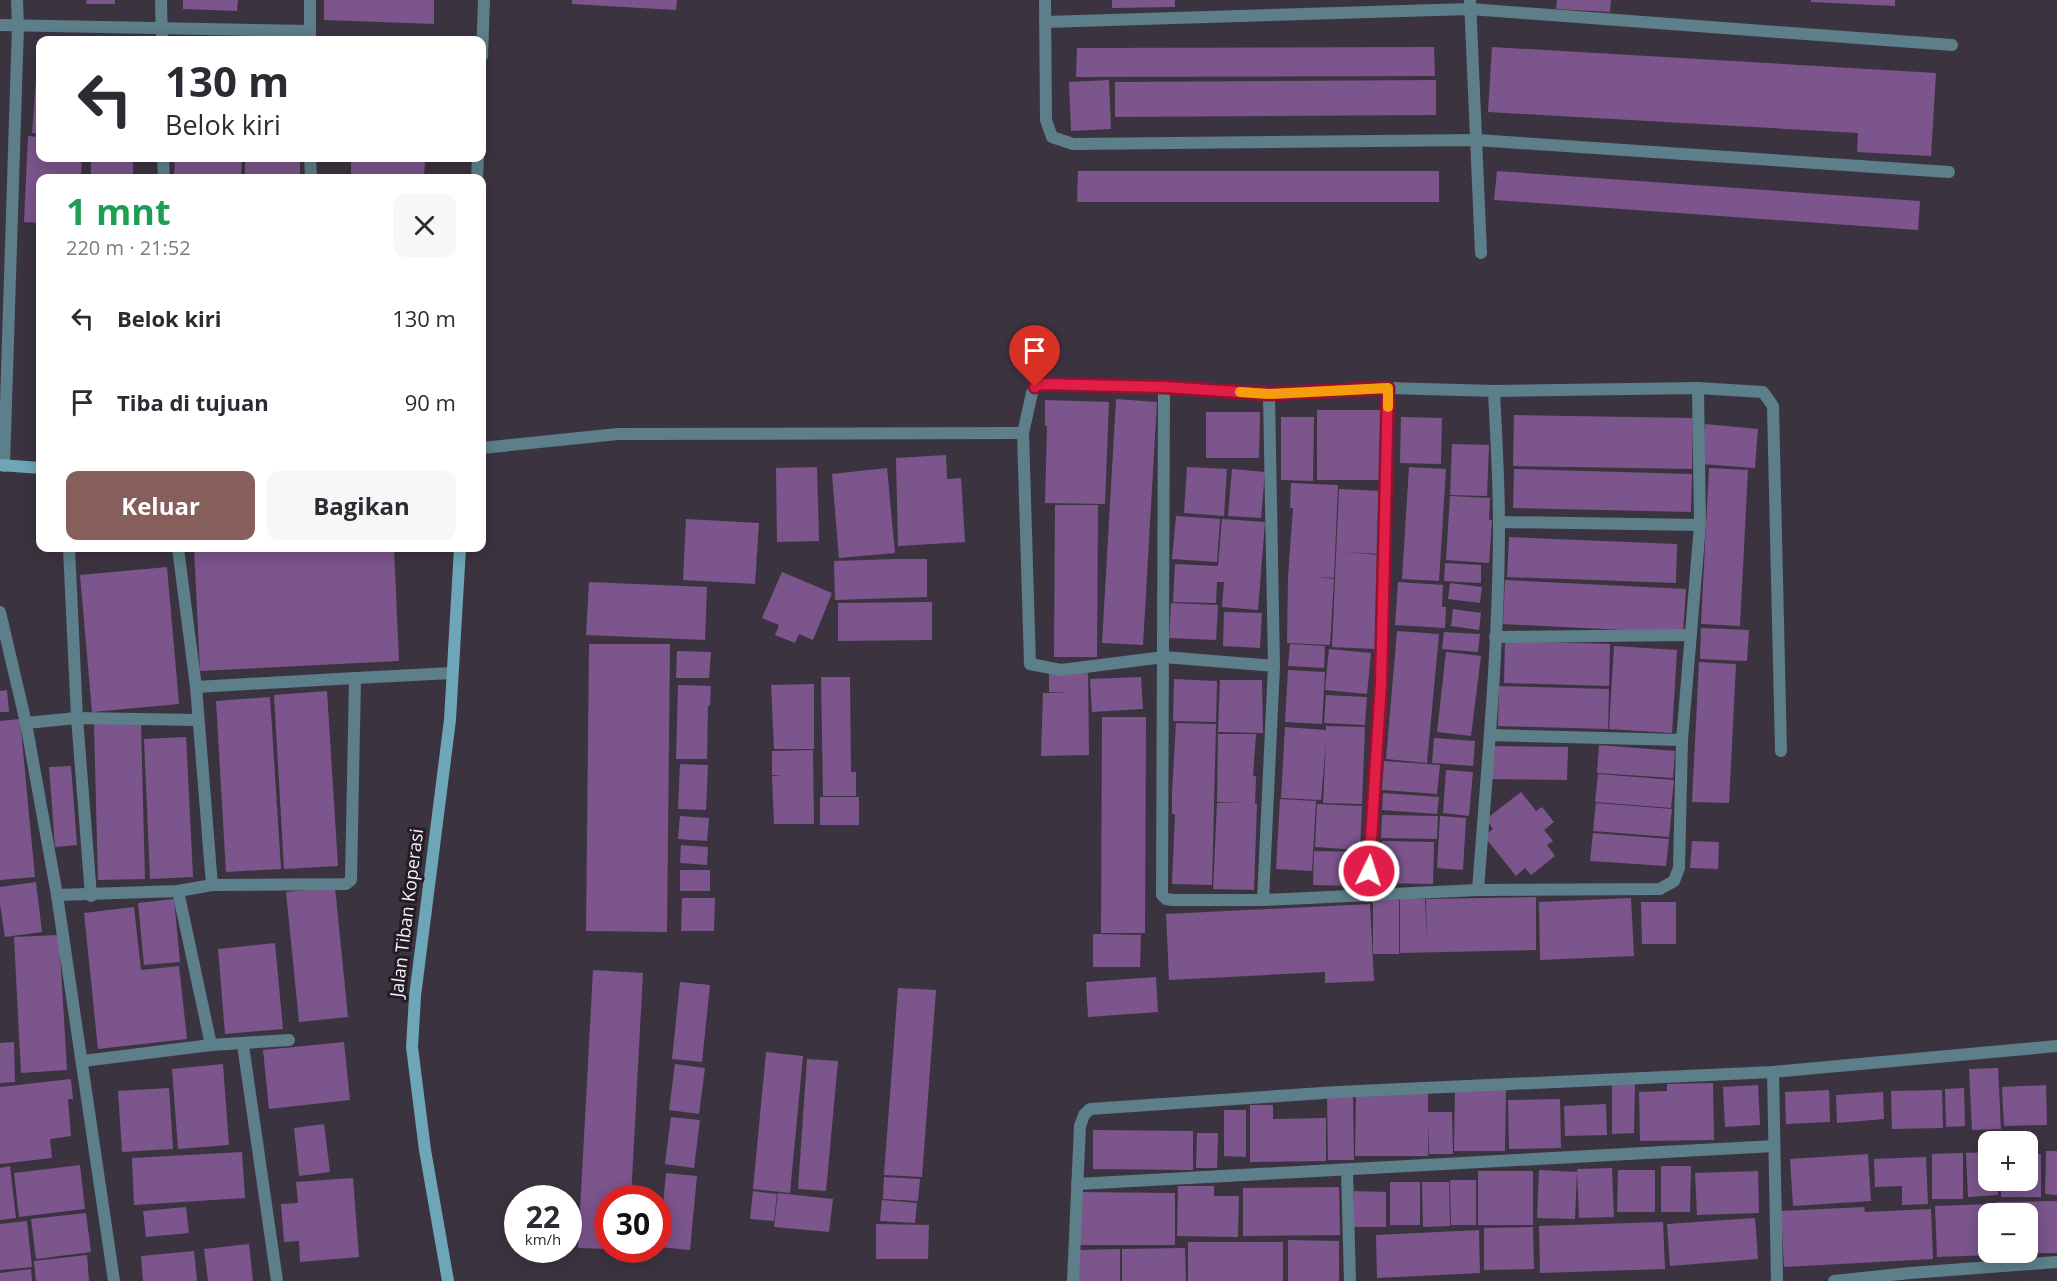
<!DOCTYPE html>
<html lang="id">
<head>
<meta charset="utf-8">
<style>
	body { margin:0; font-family:"Open Sans",sans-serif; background:#f7f7f7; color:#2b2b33; height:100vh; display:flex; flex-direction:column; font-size:22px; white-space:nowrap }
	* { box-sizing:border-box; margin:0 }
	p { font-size:20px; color:#7c7c81 }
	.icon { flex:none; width:33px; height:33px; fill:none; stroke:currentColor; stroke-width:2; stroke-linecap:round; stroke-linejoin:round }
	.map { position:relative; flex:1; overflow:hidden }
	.details { position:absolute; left:36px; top:174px; width:450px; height:378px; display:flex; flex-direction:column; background:#fff; border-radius:12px; box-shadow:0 3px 15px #0003 }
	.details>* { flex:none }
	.banner { position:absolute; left:36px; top:36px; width:450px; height:126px; border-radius:12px; box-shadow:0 3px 15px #0003; background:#fff; color:#2b2b33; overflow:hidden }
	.controls { position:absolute; left:1978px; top:1131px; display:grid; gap:12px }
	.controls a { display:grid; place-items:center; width:60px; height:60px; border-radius:12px; background:#fff; box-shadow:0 3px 15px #0003; font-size:30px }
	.speed { position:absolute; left:504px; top:1185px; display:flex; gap:12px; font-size:30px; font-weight:700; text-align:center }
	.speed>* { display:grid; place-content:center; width:78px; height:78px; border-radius:50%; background:#fff; box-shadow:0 3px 15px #0003; line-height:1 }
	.speed small { font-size:15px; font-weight:400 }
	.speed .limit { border:9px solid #d22; background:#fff; color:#111 }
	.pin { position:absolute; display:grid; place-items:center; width:51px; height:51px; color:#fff; margin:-62px -26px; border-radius:50% 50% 50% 0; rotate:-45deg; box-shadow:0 0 6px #0007 }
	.pin .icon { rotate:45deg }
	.me { position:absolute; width:66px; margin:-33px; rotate:4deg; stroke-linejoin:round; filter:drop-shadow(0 0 4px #0008) }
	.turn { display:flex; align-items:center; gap:21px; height:126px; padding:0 30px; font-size:27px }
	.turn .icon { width:78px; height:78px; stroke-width:2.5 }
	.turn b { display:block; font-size:42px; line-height:51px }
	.round { display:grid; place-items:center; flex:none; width:63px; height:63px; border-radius:12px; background:#f7f7f7 }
	.summary { display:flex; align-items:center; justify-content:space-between; height:102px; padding:0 30px }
	h1 { font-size:36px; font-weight:700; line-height:45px; color:#1e9e55 }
	.action { display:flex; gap:12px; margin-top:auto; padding:12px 30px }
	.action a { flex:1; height:69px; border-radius:12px; background:#865e5c; color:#fff; font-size:24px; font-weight:700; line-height:69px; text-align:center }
	.action a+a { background:#f7f7f7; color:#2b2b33 }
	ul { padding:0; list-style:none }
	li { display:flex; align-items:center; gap:18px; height:84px; padding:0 30px }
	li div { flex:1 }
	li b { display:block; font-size:22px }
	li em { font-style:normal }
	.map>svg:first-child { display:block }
	.building { fill:#7b558c }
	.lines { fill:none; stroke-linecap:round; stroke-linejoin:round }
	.street { stroke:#5c7f89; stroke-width:12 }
	.secondary { stroke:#6da7b7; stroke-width:12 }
	.route-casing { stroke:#92132f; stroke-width:15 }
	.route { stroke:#e11d48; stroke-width:10 }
	.slow { stroke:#f59e0b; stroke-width:10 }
	.labels { text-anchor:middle; stroke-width:6; stroke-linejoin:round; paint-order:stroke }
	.street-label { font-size:18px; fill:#f8f2fb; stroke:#211d23 }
</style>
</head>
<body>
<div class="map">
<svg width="2057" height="1281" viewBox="0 0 2057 1281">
	<rect width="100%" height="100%" fill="#3c3340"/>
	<g class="building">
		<path d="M87,0H115V4H86Z"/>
		<path d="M183,0H238L237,11L183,9Z"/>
		<path d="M324,0H434V24L324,20Z"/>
		<path d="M572,0H677L676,10L572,4Z"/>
		<path d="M1112,0H1175V7L1112,8Z"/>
		<path d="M1557,0H1611L1610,12L1556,9Z"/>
		<path d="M1811,0H1895V6L1811,2Z"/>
		<path d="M39,39H40V134L32,133Z"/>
		<path d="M1434,47L1435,76L1076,77L1077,48Z"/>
		<path d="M1492,47L1936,73L1931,156L1857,152L1858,133L1488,112Z"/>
		<path d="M1109,80L1111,129L1071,131L1069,82Z"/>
		<path d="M1436,80V115L1115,117V82Z"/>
		<path d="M28,136L40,137V158H82L81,178H40V223L24,222Z"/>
		<rect x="91" y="158" width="42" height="20"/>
		<path d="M175,158H242L241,177L174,175Z"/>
		<rect x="245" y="158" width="55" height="20"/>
		<path d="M351,159L425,161L424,178H351Z"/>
		<path d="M1078,171H1439V202H1077Z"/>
		<path d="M1497,171L1920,201L1918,230L1494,200Z"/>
		<path d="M1116,399L1157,402L1143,645L1102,643Z"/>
		<path d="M1045,400L1109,402L1105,504L1045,503L1047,426H1045Z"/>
		<path d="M1317,410H1384L1383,480H1317Z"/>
		<path d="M1206,412H1260L1259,458H1206Z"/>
		<path d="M1514,415L1693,418L1692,469L1513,466Z"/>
		<path d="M1281,417H1314L1313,481L1281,480Z"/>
		<path d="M1401,417L1442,418L1441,464L1400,463Z"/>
		<path d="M1705,424L1758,429L1755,468L1702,464Z"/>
		<path d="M1452,444L1489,445L1487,496L1450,495Z"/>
		<path d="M946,455L947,479L961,478L965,542L898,546L896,458Z"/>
		<path d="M817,467L819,541L777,542L776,468Z"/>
		<path d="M1187,467L1227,469L1224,516L1184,513Z"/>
		<path d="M1409,467L1446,469L1439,581L1402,579Z"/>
		<path d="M887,468L895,553L839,558L832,474Z"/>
		<path d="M1709,468L1748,470L1740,626L1701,624Z"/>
		<path d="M1232,469L1265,472L1261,518L1228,516Z"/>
		<path d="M1514,469L1692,474L1691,512L1513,508Z"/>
		<path d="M1291,483L1338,485L1334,578L1317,577L1334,579L1330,645L1287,643L1288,577L1293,508H1290Z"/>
		<path d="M1339,489L1382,491L1380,554L1344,552L1380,555L1379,577H1365H1379L1375,649L1332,647Z"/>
		<path d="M1450,496L1490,498L1489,520H1492L1489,563L1446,560Z"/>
		<path d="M1055,505H1098L1097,657H1054Z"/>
		<path d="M1176,516L1220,519L1217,562L1172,559Z"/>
		<path d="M686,519L759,523L755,584L683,580Z"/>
		<path d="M1222,519L1265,522L1258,610L1222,607L1224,582H1217L1216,603L1173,602L1175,564L1218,566Z"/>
		<path d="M1509,537L1677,544L1676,583L1507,577Z"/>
		<path d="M194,548H394L399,661L200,671Z"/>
		<path d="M896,559H927V597L835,600L834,561Z"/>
		<path d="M1445,563L1481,565V583L1444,581Z"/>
		<path d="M167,567L179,704L92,712L80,575Z"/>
		<path d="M782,572L832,593L813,640L799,634L795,643L775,635L779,625L762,618Z"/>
		<path d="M1505,580L1686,589L1683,633L1503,624Z"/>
		<path d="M589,582L707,587L705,640L586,635Z"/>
		<path d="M1398,582L1443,585L1442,607H1446L1445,628L1395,625Z"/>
		<path d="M1450,583L1482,587L1480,603L1448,599Z"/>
		<path d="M932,602V640L838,641V603Z"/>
		<path d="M1171,603L1218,605L1216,640L1169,638Z"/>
		<path d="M1453,609L1481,613L1479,630L1451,626Z"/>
		<path d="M1224,612L1262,613L1260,648L1223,646Z"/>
		<path d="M1701,628L1749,630L1747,661L1700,659Z"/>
		<path d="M1397,631L1439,634L1427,763L1386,759Z"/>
		<path d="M1444,632L1480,634L1478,652L1442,649Z"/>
		<path d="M1505,641L1610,644L1609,686L1504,683Z"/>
		<path d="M589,644H670L667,932L586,931Z"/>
		<path d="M1290,644L1325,646L1324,668L1288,666Z"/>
		<path d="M1614,646L1677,650L1672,733L1609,729Z"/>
		<path d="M1329,649L1371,653L1367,694L1325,690Z"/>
		<path d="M677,651L711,652L709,678H676Z"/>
		<path d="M1446,652L1481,656L1471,736L1437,732Z"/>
		<path d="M1699,662L1736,664L1729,803L1692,802Z"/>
		<path d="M1288,670L1325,672L1322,724L1285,722Z"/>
		<path d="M1088,673L1089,755L1041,756L1043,693H1070L1049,692V674Z"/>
		<path d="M821,677H850L851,772H856V796H823Z"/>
		<path d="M1141,677L1143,709L1092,712L1090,679Z"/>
		<path d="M1174,679L1217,681L1216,722L1173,721Z"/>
		<path d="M1220,680H1262L1263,733L1218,732Z"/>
		<path d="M814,684V749H774L771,685Z"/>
		<path d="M678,685L711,686L710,705L708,706L707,759H676Z"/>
		<path d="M1499,686L1609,689L1608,729L1498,726Z"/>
		<path d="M7,690L9,712H0V691Z"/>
		<path d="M327,691L338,866L284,869L274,695Z"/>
		<path d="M1326,695L1367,697L1365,725L1324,723Z"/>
		<path d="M270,697L281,869L226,872L216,701Z"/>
		<path d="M1102,717H1146L1145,933H1101Z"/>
		<path d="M20,719L35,877L0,880V721Z"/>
		<path d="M141,723L145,879L98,880L94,724Z"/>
		<path d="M1176,723L1216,724L1212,885L1172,884L1175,814H1172V793Z"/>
		<path d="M1326,726L1365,727L1362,804L1323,803L1326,741L1321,800L1281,798L1285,727L1326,730Z"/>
		<path d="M1218,734H1256L1253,776H1256L1255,804H1257L1254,890L1213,889L1217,803H1243L1217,802Z"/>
		<path d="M186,737L193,877L150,879L144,739Z"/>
		<path d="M1434,738L1475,741L1473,766L1432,763Z"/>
		<path d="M1599,745L1675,751L1673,778L1597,773Z"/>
		<path d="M1491,746L1568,747L1567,780L1490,779Z"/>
		<path d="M813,750L814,824H774L772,776L783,775H772V751Z"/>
		<path d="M1384,761L1440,765L1437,794L1382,790Z"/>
		<path d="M680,764L708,765L706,810L678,809Z"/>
		<path d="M71,766L77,845L55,847L49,767Z"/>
		<path d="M1446,770L1473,772L1469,816L1443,813Z"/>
		<path d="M1598,774L1674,780L1671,808L1595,802Z"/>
		<path d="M1521,792L1536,811L1542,807L1554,822L1544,830L1553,841L1547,845L1555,856L1531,875L1525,868L1516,876L1484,836L1493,829L1486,819Z"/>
		<path d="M1383,793L1439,797L1437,814L1382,810Z"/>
		<rect x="820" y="797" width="39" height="28"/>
		<path d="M1280,799L1316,801L1312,871L1276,869Z"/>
		<path d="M1596,803L1672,809L1669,837L1593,831Z"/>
		<path d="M1317,804L1362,806L1360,850L1315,847Z"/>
		<path d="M1382,815L1438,816L1437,839L1381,838Z"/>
		<path d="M680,816L709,818L707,841L678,839Z"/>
		<path d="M1440,816L1466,818L1463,870L1437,868Z"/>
		<path d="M1593,833L1669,839L1666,866L1590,861Z"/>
		<path d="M1382,841L1434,842L1433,884L1381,883Z"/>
		<path d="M1692,841L1719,842L1718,869L1690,868Z"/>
		<path d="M681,845L708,847L707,865L680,863Z"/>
		<path d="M1314,851L1359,852L1358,886L1313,885Z"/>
		<rect x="680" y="870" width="30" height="21"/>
		<path d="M36,882L42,932L5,937L0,904V887Z"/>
		<path d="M335,887L348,1017L299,1022L286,892Z"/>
		<path d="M1536,897V950L1400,953V899H1425L1427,944L1426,899Z"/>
		<path d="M682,898H715L714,931H681Z"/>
		<path d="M1631,898L1634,956L1540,960L1539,902Z"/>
		<path d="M174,899L180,962L144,965L138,903Z"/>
		<rect x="1373" y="900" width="26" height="54"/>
		<path d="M1641,902H1676V944H1642Z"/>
		<path d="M1370,904L1374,981L1325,983V972L1169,980L1166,914Z"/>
		<path d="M134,907L141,970L179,966L187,1039L98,1049L84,913Z"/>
		<path d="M1093,934L1141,935L1140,967H1093Z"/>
		<path d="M59,935L67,1070L21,1073L14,937Z"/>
		<path d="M275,943L283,1029L225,1034L218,949Z"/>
		<path d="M593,970L643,973L631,1198H608V1249L578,1248Z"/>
		<path d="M1156,977L1158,1012L1088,1017L1086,982Z"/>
		<path d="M680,982L710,985L702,1062L672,1059Z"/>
		<path d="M898,988L936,990L922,1177L884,1175Z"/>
		<path d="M14,1042L15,1082L0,1083V1043Z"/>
		<path d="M344,1042L350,1100L269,1109L263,1050Z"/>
		<path d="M766,1052L803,1056L790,1193L753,1189Z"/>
		<path d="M807,1059L838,1061L826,1191L798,1189Z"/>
		<path d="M223,1064L229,1145L178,1149L172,1069Z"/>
		<path d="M675,1064L705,1068L699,1114L669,1110Z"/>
		<path d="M1998,1068L2001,1129L1972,1130L1969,1069Z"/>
		<path d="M71,1079L73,1099H68L71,1136L50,1139L52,1158L0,1164V1087Z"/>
		<path d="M1713,1083L1714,1140L1640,1141L1639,1092L1667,1091V1084Z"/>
		<path d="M1612,1084H1635L1634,1133L1612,1134Z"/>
		<path d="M1758,1085L1760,1125L1725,1127L1723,1087Z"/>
		<path d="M2046,1085L2047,1125L2004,1126L2002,1087Z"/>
		<path d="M169,1088L173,1149L122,1152L118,1091Z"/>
		<path d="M1964,1088L1965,1126L1946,1127L1945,1089Z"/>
		<path d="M1455,1089L1506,1090L1505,1151H1454Z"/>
		<path d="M1829,1090L1830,1122L1786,1124L1785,1092Z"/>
		<path d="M1942,1090L1943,1128L1892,1129L1891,1091Z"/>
		<path d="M1883,1092L1884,1119L1837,1123L1836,1095Z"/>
		<path d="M1356,1094H1428V1112H1452L1453,1154H1429L1428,1123V1156H1355Z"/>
		<path d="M1327,1097H1353L1354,1160H1328Z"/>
		<path d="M1560,1099L1561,1148L1509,1149L1508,1100Z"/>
		<path d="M1606,1104L1607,1135L1565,1136L1564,1106Z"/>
		<path d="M1250,1105H1273V1119L1326,1118V1161L1250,1162Z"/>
		<path d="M1224,1110H1246V1157L1224,1156Z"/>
		<path d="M671,1117L700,1120L694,1168L665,1164Z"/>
		<path d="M324,1124L330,1172L299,1176L294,1128Z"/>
		<path d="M1093,1130L1193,1131V1170L1093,1169Z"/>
		<path d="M1197,1133H1218L1217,1168H1196Z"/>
		<path d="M2046,1151H2057V1195L2045,1194Z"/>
		<path d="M242,1152L245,1198L134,1205L132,1158Z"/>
		<path d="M1989,1152V1180H1997L1998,1195L1968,1197L1966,1153Z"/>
		<path d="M1963,1153V1199H1932V1154Z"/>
		<path d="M1868,1154L1871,1201L1793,1206L1790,1159Z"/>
		<path d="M2028,1154H2041V1197H2001V1180H2028Z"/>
		<path d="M1926,1157L1928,1204L1902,1205V1186L1875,1187L1874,1159Z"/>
		<path d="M80,1165L85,1209L19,1217L14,1173Z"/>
		<path d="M10,1166L16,1218L0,1220V1168Z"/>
		<path d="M1661,1166H1691L1690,1212H1661Z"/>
		<path d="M1612,1168L1614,1217L1579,1218L1577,1169Z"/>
		<path d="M1539,1170L1577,1172L1575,1219L1537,1218Z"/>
		<path d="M1618,1170H1655V1212H1617Z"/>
		<rect x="1478" y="1171" width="55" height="54"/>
		<path d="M1758,1171L1759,1213L1697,1215L1695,1173Z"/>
		<path d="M666,1173L697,1176L690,1250L659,1247Z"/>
		<path d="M884,1177L920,1179L918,1201L883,1199Z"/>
		<path d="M353,1178L359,1257L300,1262L299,1241L284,1242L281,1204L298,1203L296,1182Z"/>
		<path d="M1450,1180H1476V1225H1451Z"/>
		<rect x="1390" y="1182" width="30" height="43"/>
		<path d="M1422,1182H1449L1450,1226L1423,1227Z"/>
		<path d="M1178,1186H1214V1196H1239L1238,1237L1177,1236Z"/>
		<path d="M1339,1187L1340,1235L1243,1236V1188Z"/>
		<path d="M753,1191L777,1194L774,1221L750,1219Z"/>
		<path d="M1354,1191L1386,1192V1227H1354Z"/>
		<path d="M1078,1192L1175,1193V1245H1078Z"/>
		<path d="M778,1193L833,1199L829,1232L774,1227Z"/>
		<path d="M882,1200L917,1203L915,1223L880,1221Z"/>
		<path d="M2057,1201V1253H2028V1214H1996V1202Z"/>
		<path d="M1991,1204L1989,1252H1992V1255L1937,1257L1935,1206Z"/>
		<path d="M186,1207L189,1233L146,1237L143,1211Z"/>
		<path d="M1864,1207L1865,1212L1931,1209L1933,1259L1784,1267L1781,1211Z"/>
		<path d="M86,1213L91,1252L36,1259L31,1219Z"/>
		<path d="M1755,1218L1758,1259L1670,1266L1667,1224Z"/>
		<path d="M27,1221L32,1267L0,1270V1224Z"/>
		<path d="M1663,1222L1665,1269L1540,1273L1539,1226Z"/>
		<path d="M876,1224L929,1225L928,1259H876Z"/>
		<path d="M1533,1227L1534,1269L1484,1270V1228Z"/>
		<path d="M1479,1230L1480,1273L1377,1278L1376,1235Z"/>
		<path d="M1288,1240L1339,1241V1281H1288Z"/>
		<rect x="1188" y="1242" width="95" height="39"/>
		<path d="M249,1244L253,1281H208L204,1249Z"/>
		<path d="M1185,1248L1186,1281H1122V1249Z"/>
		<path d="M1120,1249V1281H1077V1250Z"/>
		<path d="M194,1251L197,1281H143L141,1256Z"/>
		<path d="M87,1255L89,1281H36L34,1261Z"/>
		<path d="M31,1269L32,1281H0V1273Z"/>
	</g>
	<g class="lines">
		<g class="street">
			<path d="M161,0L162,40"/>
			<path d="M1045,0L1046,120L1052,137L1073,144L1476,140L1949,172"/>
			<path d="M1470,0L1481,253"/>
			<path d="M1045,22L1470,9L1952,45"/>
			<path d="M0,25L310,31"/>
			<path d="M310,40V0"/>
			<path d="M482,56L484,0"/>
			<path d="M163,158L164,178"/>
			<path d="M310,158L311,178"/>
			<path d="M477,178L478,158"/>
			<path d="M1164,387L1162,895L1166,899L1173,900H1263L1478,890L1660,889L1674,881L1679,868L1682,740L1700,525L1698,388"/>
			<path d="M482,448L618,434L1023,433"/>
			<path d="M4,466L18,25L17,0"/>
			<path d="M1499,522L1700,525"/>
			<path d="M69,548L77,718L91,896"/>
			<path d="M178,548L196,687L212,885"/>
			<path d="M0,612L26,723L57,895L114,1281"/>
			<path d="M1495,637L1691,635"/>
			<path d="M1274,666L1164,657L1061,670L1030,664L1023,433L1032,393L1035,387L1039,384L1164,387L1269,394L1388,388L1494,391L1698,388L1763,392L1773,406L1781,751"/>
			<path d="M196,687L355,678"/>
			<path d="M26,723L77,718L198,720"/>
			<path d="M1490,735L1682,740"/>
			<path d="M1478,890C1487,768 1499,645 1499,523C1499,479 1496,435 1494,391"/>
			<path d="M178,891L211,1045"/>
			<path d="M57,895L178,891L212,885L346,884L351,880L355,678L452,673"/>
			<path d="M1368,895L1381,683L1388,388"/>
			<path d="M1263,900L1274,666L1269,394"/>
			<path d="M243,1045L277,1281"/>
			<path d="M83,1061L211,1045L289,1040"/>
			<path d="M1773,1072L1777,1281"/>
			<path d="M1347,1170L1350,1281"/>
			<path d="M1077,1184L1774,1146"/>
			<path d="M1073,1281L1080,1126L1084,1115L1090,1109L1337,1092L1773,1072L2057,1046"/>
			<path d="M1834,1281L1910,1273L2057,1262"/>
		</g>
		<g class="secondary">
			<path d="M0,465L40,468"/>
			<path d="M448,1281L425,1150L412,1047L415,996L450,720L460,548"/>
		</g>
	</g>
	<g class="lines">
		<defs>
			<path id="route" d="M1035,387L1039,384L1164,387L1269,394L1388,388L1381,683L1369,871"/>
		</defs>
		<use href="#route" class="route-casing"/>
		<use href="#route" class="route"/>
		<path class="slow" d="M1240,392L1269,394L1388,388V407"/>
	</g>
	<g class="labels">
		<g class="street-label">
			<text transform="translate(407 913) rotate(-83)" y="6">Jalan Tiban Koperasi</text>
		</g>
	</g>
</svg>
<div class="controls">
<a>+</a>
<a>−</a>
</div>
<div class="speed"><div>22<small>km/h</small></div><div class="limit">30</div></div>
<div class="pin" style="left:1035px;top:387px;background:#d93025"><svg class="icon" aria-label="arrive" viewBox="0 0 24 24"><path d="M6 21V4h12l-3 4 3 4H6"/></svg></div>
<svg class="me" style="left:1369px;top:871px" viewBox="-20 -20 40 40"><circle r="17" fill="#e11d48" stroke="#fff" stroke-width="3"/><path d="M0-11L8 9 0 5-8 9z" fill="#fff"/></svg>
<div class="banner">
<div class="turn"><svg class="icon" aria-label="left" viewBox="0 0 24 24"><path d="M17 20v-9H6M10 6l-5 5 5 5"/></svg><div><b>130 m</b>Belok kiri</div></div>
</div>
<section class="details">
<div class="summary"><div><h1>1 mnt</h1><p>220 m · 21:52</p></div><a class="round"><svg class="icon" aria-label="close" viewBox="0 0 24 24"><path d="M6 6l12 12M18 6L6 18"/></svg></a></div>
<ul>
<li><svg class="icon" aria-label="left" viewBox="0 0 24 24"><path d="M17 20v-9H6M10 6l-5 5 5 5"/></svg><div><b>Belok kiri</b></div><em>130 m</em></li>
<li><svg class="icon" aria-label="arrive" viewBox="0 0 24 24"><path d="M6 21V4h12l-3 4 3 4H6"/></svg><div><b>Tiba di tujuan</b></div><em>90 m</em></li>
</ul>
<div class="action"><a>Keluar</a><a>Bagikan</a></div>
</section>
</div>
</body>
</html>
